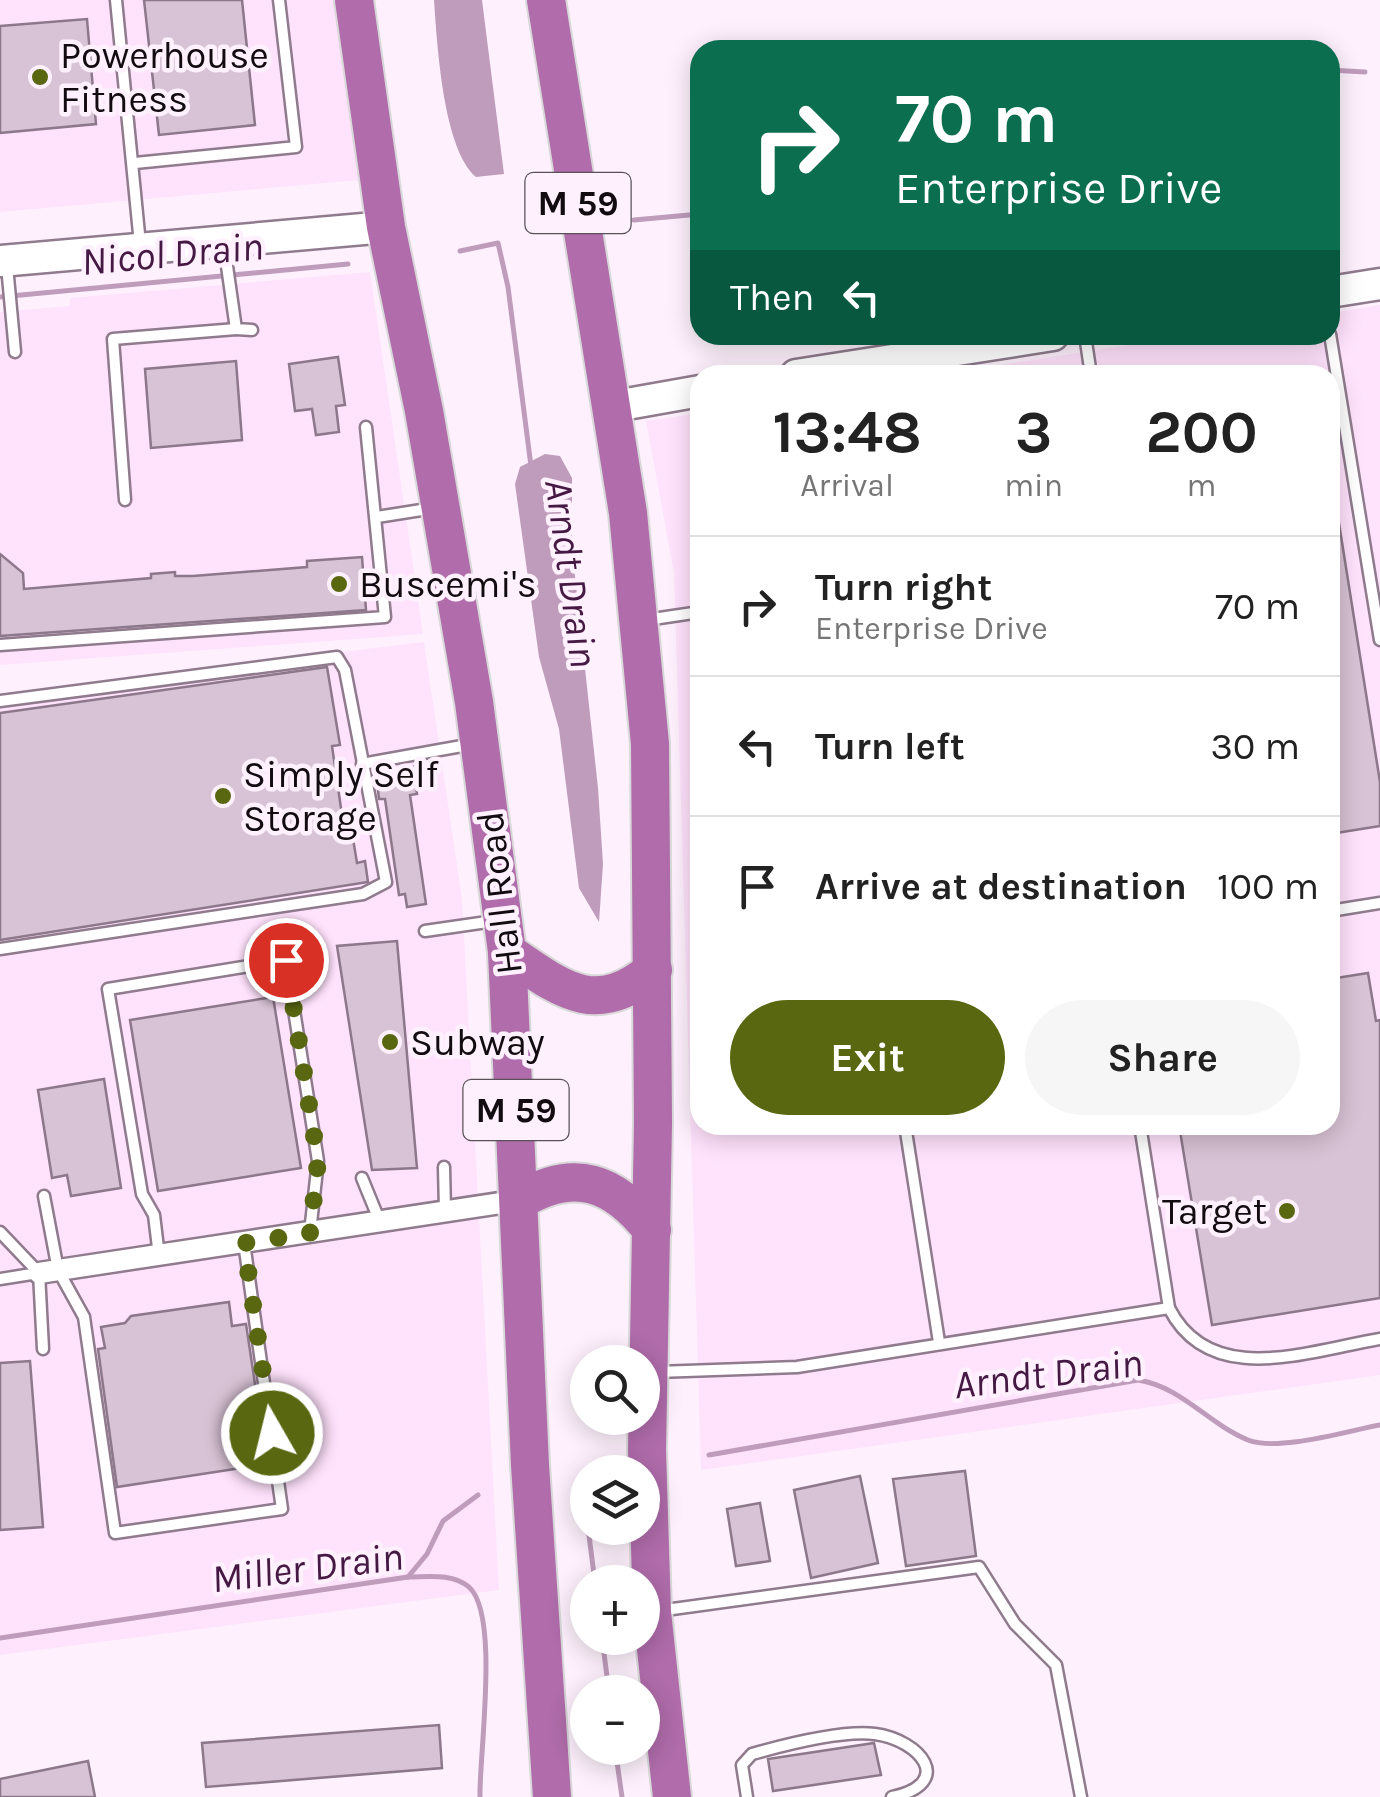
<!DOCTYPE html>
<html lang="en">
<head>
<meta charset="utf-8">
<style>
	body { margin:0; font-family:Karla,sans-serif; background:#f6f6f6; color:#222; height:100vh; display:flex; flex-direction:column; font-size:38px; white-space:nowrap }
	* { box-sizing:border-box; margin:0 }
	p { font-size:32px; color:#767676 }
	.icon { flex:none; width:55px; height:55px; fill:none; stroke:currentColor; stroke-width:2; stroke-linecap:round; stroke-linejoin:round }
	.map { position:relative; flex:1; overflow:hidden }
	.panel { position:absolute; left:690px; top:365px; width:650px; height:770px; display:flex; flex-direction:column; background:#fff; border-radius:30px; box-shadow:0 5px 25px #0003 }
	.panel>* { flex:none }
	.guide { position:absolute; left:690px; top:40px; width:650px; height:305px; border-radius:30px; box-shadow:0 5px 25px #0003; background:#0b6e4f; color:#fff; overflow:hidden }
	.tools { position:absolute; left:570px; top:1345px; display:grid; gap:20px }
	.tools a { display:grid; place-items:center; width:90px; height:90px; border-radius:50%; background:#fff; box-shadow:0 5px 25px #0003; font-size:50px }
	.pin { position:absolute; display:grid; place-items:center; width:85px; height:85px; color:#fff; margin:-42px; border:5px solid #fff; border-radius:50%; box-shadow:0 2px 10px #0007 }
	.me { position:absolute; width:110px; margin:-55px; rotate:352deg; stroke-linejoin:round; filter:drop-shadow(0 0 8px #0008) }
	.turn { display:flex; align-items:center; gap:35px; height:210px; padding:0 40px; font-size:45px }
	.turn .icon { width:130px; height:130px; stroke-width:2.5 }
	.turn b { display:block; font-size:70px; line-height:85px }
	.then { display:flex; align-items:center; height:95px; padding:0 40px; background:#0003; gap:20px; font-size:38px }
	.eta { display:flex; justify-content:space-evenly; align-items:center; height:170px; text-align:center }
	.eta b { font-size:60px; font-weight:700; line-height:70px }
	.cta { display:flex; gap:20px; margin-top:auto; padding:20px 40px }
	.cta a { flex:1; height:115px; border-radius:60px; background:#586710; color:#fff; font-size:40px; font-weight:700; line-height:115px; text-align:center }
	.cta a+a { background:#f6f6f6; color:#222 }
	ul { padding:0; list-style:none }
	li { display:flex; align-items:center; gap:30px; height:140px; padding:0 40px; border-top:2px solid #e0e0e0 }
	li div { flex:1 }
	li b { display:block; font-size:38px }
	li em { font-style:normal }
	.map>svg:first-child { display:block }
	.built { fill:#ffe2fc }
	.water { fill:#bf9cbc }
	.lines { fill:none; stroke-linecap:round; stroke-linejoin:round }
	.stream { stroke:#bf9cbc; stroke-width:5 }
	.building { fill:#d8c2d5; stroke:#8c788a; stroke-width:2.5 }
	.lane-casing { stroke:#8f7b8d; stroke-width:15 }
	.street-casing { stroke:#8f7b8d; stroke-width:25 }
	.secondary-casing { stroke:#8f7b8d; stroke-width:35 }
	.highway-casing { stroke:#d9d8d9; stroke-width:42 }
	.lane { stroke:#fff; stroke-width:10 }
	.street { stroke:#fff; stroke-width:20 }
	.secondary { stroke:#fff; stroke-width:30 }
	.highway { stroke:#b06cab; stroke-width:38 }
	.route { stroke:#586710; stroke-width:18; stroke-dasharray:0 32.4 }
	.poi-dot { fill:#586710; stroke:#fef1fd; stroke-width:4 }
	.labels { text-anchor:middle; stroke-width:9; stroke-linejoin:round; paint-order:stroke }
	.shield { fill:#fef1fd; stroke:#595058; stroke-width:2.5 }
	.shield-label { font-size:35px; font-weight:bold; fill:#120b11 }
	.poi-label { font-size:38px; fill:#120b11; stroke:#fef1fd; text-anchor:start }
	.street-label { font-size:38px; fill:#120b11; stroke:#fef1fd }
	.water-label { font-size:40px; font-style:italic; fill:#451943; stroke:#fef1fd }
</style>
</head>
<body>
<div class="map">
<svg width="1380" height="1797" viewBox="0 0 1380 1797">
	<rect width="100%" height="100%" fill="#fef1fd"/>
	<g class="built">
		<path d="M0,0H336L359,180L0,212Z"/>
		<path d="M370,272L423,634L0,665V312L70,306V298Z"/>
		<path d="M1380,305V1375L701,1470L674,573L646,421L700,413V1125H1330V375H938L1191,335H1330V313Z"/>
		<path d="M424,642L462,899L499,1590L0,1655V694Z"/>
	</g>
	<g class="water">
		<path d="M434,0H482L504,174L476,177C443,149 437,43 434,0Z"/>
		<path d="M545,454L560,456L572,478V549L598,788L603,864L599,922L579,888L559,729L539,657L515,484L520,467Z"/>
	</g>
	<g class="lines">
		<g class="stream">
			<path d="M1330,70L1365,72"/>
			<path d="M634,220L700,214"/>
			<path d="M460,251L498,243L508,287L531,466"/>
			<path d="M0,297L348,264"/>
			<path d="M709,1455L1138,1380C1182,1387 1207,1423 1248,1440C1278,1452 1347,1431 1380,1425"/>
			<path d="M582,1478L588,1523"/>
			<path d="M588,1528L595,1582"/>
			<path d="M408,1577L427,1554L443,1521L478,1495"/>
			<path d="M0,1638L408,1577C428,1577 452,1573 469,1587C500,1615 479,1754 480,1797"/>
			<path d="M602,1638L609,1692"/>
			<path d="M615,1748L622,1797"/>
		</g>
	</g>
	<g class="building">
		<path d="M144,0H242L255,125L159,135Z"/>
		<path d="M87,19L96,124L0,133V26Z"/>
		<path d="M338,357L345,405L336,406L339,432L316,435L312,409L295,411L289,364Z"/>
		<path d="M236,361L242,440L151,448L145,369Z"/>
		<path d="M1330,517H1338L1380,782V826L1330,834Z"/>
		<path d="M0,554L23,573L24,589L151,578V574L175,572V576H193L307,567V561L362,557L366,610L0,636Z"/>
		<path d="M327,667L340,745L332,746L342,815L349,814L357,863L365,861L368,882L0,940V713Z"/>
		<path d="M413,767L417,794L410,795L426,904L407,907L405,894L399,895L385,799H379L376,773Z"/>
		<path d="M397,941L417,1168L372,1170L337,946Z"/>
		<path d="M1368,973L1376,1021L1380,1020V1298L1212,1325L1179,1125H1330V979Z"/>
		<path d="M273,997L301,1168L158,1191L130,1020Z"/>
		<path d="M104,1079L121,1188L71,1196L67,1175L52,1178L38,1090Z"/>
		<path d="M229,1302L232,1326L246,1324L267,1464L117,1487L98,1349L105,1348L101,1327L125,1323L131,1316Z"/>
		<path d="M30,1361L43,1527L0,1530V1363Z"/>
		<path d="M965,1471L976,1556L906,1566L893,1479Z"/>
		<path d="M860,1476L878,1563L811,1578L794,1490Z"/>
		<path d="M760,1503L770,1561L736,1566L727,1509Z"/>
		<path d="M439,1725L442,1768L206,1787L202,1743Z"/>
		<path d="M874,1743L881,1775L773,1791L768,1759Z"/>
		<path d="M88,1761L95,1797H0V1779Z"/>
	</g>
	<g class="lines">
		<defs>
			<g id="lane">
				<path d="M116,0L140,244"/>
				<path d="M135,163L296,147L279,0"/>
				<path d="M224,245L236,329L252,330"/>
				<path d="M7,266L15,352"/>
				<path d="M1330,334L1380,640"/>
				<path d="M1085,335L1091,375"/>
				<path d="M125,500L113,339L236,329"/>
				<path d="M377,517L434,508"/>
				<path d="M646,620L700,612"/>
				<path d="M0,645L385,617L366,427"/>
				<path d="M0,701L337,657L345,670L386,882L363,894L0,949"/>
				<path d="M362,764L473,744"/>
				<path d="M1330,911L1380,903"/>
				<path d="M425,931L494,921"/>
				<path d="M905,1125L939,1342"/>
				<path d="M1140,1125L1169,1308C1210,1389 1308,1351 1380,1339"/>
				<path d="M444,1167L445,1211"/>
				<path d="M362,1178L380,1222"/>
				<path d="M44,1196L58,1270L84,1317L115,1533L282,1509L244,1243"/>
				<path d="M0,1232L39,1273L43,1349"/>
				<path d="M159,1256L154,1215L142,1194L108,989L286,960L318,1161L310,1232"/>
				<path d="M0,1279L38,1273"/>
				<path d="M657,1372L797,1367L1169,1308"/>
				<path d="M658,1611L979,1567L1015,1624L1056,1665L1081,1797"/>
				<path d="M747,1797L742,1765L752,1754C784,1745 843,1730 875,1734C920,1740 956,1783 892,1797"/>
			</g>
			<path id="street" d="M39,1273L520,1200"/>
			<g id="secondary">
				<path d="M0,261L386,227"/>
				<path d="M1330,292L1380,284"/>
				<path d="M796,375L1053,335"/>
				<path d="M610,407L700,391"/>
			</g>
			<g id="highway">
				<path d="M354,0L386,227L424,411L474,702L507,952L530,1465L552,1797"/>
				<path d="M546,0L628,513L650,744L653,1123L647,1450L652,1612L672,1797"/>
				<path d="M507,952C560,988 595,1019 653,970"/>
				<path d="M520,1200C575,1167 614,1182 652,1230"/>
			</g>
		</defs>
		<use href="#lane" class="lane-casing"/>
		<use href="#street" class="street-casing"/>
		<use href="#secondary" class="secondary-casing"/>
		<use href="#highway" class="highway-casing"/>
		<use href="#lane" class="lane"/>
		<use href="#street" class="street"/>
		<use href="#secondary" class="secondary"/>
		<use href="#highway" class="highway"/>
	</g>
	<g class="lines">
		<path class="route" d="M272,1433L244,1243L310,1233L318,1161L286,960"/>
	</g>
	<g class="poi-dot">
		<circle cx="40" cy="77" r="10"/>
		<circle cx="339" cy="584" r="10"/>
		<circle cx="223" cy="796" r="10"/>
		<circle cx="390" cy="1042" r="10"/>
		<circle cx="1287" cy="1211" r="10"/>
	</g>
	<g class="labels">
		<g class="shield">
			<rect x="525.5" y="173" width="105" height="60" rx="8"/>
			<rect x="463.5" y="1080" width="105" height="60" rx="8"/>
		</g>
		<g class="shield-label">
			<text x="578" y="215">M 59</text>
			<text x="516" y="1122">M 59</text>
		</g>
		<g class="poi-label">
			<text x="60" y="68">Powerhouse<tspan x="60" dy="44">Fitness</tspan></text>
			<text x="359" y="597">Buscemi's</text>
			<text x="243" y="787">Simply Self<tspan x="243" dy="44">Storage</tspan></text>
			<text x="410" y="1055">Subway</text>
			<text x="1267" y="1224" text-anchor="end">Target</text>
		</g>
		<g class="street-label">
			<text transform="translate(499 893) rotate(-97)" y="13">Hall Road</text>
		</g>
		<g class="water-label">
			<text transform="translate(172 253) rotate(-5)" y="14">Nicol Drain</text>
			<text transform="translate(572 573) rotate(82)" y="14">Arndt Drain</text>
			<text transform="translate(1048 1373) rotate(-7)" y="14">Arndt Drain</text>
			<text transform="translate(307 1567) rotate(-7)" y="14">Miller Drain</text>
		</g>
	</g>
</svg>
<div class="tools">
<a><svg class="icon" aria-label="search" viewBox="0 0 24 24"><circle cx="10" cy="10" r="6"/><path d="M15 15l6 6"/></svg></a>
<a><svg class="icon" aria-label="layers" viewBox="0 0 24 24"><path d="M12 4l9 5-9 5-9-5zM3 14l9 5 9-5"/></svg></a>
<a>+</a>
<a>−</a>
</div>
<div class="pin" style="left:286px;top:960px;background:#d93025"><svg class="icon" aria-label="arrive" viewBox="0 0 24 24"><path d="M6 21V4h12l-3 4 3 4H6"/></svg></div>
<svg class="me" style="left:272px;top:1433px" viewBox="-20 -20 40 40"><circle r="17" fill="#586710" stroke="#fff" stroke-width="3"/><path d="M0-11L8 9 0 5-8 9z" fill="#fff"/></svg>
<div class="guide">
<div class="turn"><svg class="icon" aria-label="right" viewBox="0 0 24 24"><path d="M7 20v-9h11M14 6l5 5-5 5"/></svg><div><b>70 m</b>Enterprise Drive</div></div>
<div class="then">Then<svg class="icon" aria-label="left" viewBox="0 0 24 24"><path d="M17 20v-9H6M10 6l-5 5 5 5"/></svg></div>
</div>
<section class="panel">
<div class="eta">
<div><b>13:48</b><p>Arrival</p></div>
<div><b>3</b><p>min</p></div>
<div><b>200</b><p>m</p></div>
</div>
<ul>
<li><svg class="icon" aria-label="right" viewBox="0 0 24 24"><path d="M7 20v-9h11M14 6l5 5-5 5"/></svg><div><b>Turn right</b><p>Enterprise Drive</p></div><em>70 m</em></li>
<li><svg class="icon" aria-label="left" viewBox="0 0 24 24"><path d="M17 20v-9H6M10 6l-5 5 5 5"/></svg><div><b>Turn left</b></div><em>30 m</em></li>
<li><svg class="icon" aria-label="arrive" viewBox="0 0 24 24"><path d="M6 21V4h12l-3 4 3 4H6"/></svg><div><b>Arrive at destination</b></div><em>100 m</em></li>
</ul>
<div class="cta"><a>Exit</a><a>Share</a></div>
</section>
</div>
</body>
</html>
